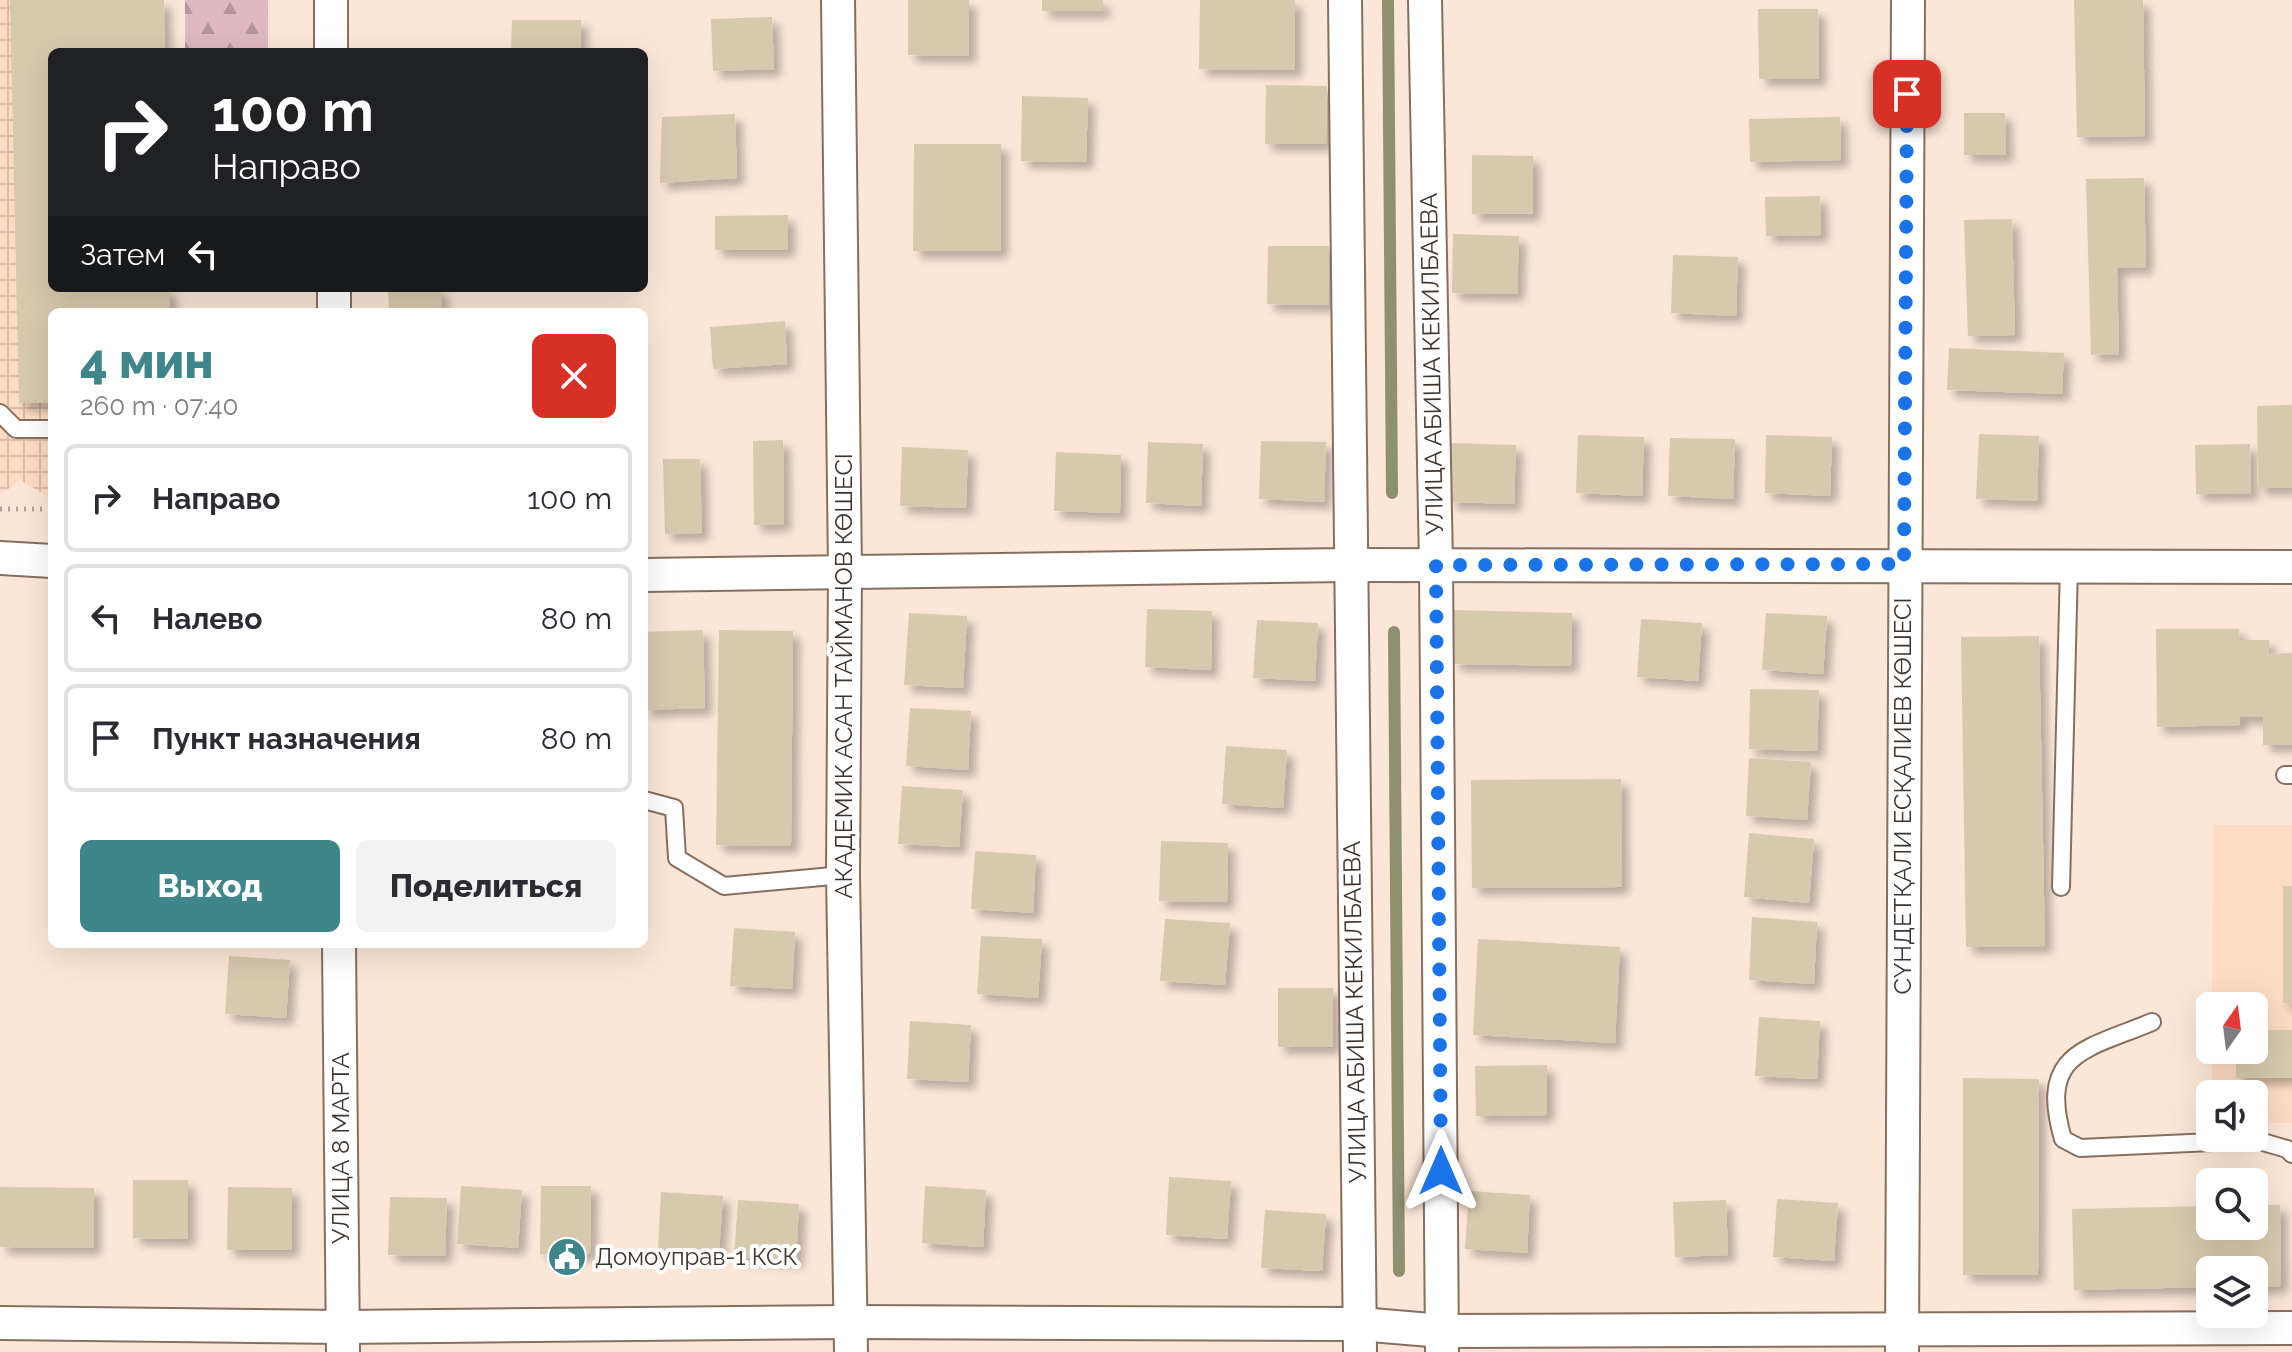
<!DOCTYPE html>
<html lang="ru">
<head>
<meta charset="utf-8">
<style>
	body { margin:0; font-family:Raleway,sans-serif; background:#f2f2f3; color:#2b2b33; height:100vh; display:flex; flex-direction:column; font-size:30px; white-space:nowrap }
	* { box-sizing:border-box; margin:0 }
	p { font-size:26px; color:#7c7c81 }
	.icon { flex:none; width:44px; height:44px; fill:none; stroke:currentColor; stroke-width:2; stroke-linecap:round; stroke-linejoin:round }
	.map { position:relative; flex:1; overflow:hidden }
	.panel { position:absolute; left:48px; top:308px; width:600px; height:640px; display:flex; flex-direction:column; background:#fff; border-radius:12px; box-shadow:0 8px 32px #0002 }
	.panel>* { flex:none }
	.top-card { position:absolute; left:48px; top:48px; width:600px; height:244px; border-radius:12px; box-shadow:0 8px 32px #0002; background:#202124; color:#fff; overflow:hidden }
	.needle { width:52px; rotate:14deg }
	.controls { position:absolute; left:2196px; top:992px; display:grid; gap:16px }
	.controls a { display:grid; place-items:center; width:72px; height:72px; border-radius:12px; background:#fff; box-shadow:0 8px 32px #0002; font-size:40px }
	.pin { position:absolute; display:grid; place-items:center; width:68px; height:68px; color:#fff; margin:-34px; border-radius:16px; box-shadow:0 4px 12px #0006 }
	.me { position:absolute; width:88px; margin:-44px; rotate:0deg; stroke-linejoin:round; filter:drop-shadow(0 0 6px #0008) }
	.turn { display:flex; align-items:center; gap:28px; height:168px; padding:0 32px; font-size:36px }
	.turn .icon { width:104px; height:104px; stroke-width:2.5 }
	.turn b { display:block; font-size:56px; line-height:68px }
	.then { display:flex; align-items:center; height:76px; padding:0 32px; background:#0003; gap:16px; font-size:30px }
	.round { display:grid; place-items:center; flex:none; width:84px; height:84px; border-radius:12px; background:#f2f2f3 }
	.head { display:flex; align-items:center; justify-content:space-between; height:136px; padding:0 32px }
	h1 { font-size:48px; font-weight:800; line-height:60px; color:#3e8689 }
	.action { display:flex; gap:16px; margin-top:auto; padding:16px 32px }
	.action a { flex:1; height:92px; border-radius:12px; background:#3e8689; color:#fff; font-size:32px; font-weight:800; line-height:92px; text-align:center }
	.action a+a { background:#f2f2f3; color:#2b2b33 }
	ul { padding:0; list-style:none }
	li { display:flex; align-items:center; gap:24px; height:108px; margin:0 16px 12px; padding:0 16px; border:4px solid #e1e1e2; border-radius:12px }
	li div { flex:1 }
	li b { display:block; font-size:30px }
	li em { font-style:normal }
	.map>svg:first-child { display:block }
	.built { fill:#fddbc4 }
	.industrial { fill:url(#industrial-grid) }
	.forest { fill:url(#forest-firs) }
	.lines { fill:none; stroke-linecap:round; stroke-linejoin:round }
	.stream { stroke:#8d9170; stroke-width:12 }
	.building { fill:#d6c9ae; filter:url(#shadow) }
	.lane-casing { stroke:#876f5e; stroke-width:20 }
	.street-casing { stroke:#876f5e; stroke-width:36 }
	.path { stroke:#b2a094; stroke-width:5; stroke-dasharray:2 6; stroke-linecap:butt }
	.lane { stroke:#fff; stroke-width:16 }
	.street { stroke:#fff; stroke-width:32 }
	.route { stroke:#1a73e8; stroke-width:14; stroke-dasharray:0 25.2 }
	.labels { text-anchor:middle; stroke-width:8; stroke-linejoin:round; paint-order:stroke }
	.street-label { font-size:24px; fill:#3e342c; stroke:#fff }
	.poi-label { font-size:24px; fill:#3e342c; stroke:#fff; text-anchor:start }
</style>
</head>
<body>
<div class="map">
<svg width="2292" height="1352" viewBox="0 0 2292 1352">
	<defs>
		<pattern id="industrial-grid" width="8" height="8" patternUnits="userSpaceOnUse" patternTransform="scale(2)"><rect width="8" height="8" fill="#fddbc4"/><path d="M0 4h8M4 0v8" fill="none" stroke="#dabda9"/></pattern>
		<pattern id="forest-firs" width="22" height="20" patternUnits="userSpaceOnUse" patternTransform="scale(2)"><rect width="22" height="20" fill="#deb8c2"/><path d="M5 1l3.5 6h-7zM16 11l3.5 6h-7z" fill="#b5969e"/></pattern>
		<filter id="shadow"><feDropShadow dx="7" dy="7" stdDeviation="4" flood-color="#0004"/></filter>
	</defs>
	<rect width="100%" height="100%" fill="#fce6d7"/>
	<path class="built" d="M2213,825H2292V1123H2254V1094H2212V1050H2254V1006H2212Z"/>
	<path class="industrial" d="M0,0H164L52,52V288H170V312H52V499L20,480L0,495Z"/>
	<rect class="forest" x="185" y="0" width="83" height="52"/>
	<g class="lines">
		<g class="stream">
			<path d="M1388,0L1392,493"/>
			<path d="M1394,632L1399,1271"/>
		</g>
	</g>
	<g class="building">
		<path d="M10,0H164L165,52H52V288H170V312H52V403H19Z"/>
		<path d="M908,0H969V56L908,55Z"/>
		<rect x="1042" y="0" width="61" height="11"/>
		<path d="M1200,0H1295V70L1199,69Z"/>
		<path d="M2074,0H2143L2145,136L2077,137Z"/>
		<path d="M1758,9H1818L1819,79H1759Z"/>
		<path d="M772,17L774,69L713,71L711,19Z"/>
		<path d="M512,20H581V52H511Z"/>
		<path d="M1266,85L1327,86L1326,144H1265Z"/>
		<path d="M1022,96L1088,98L1086,162L1021,161Z"/>
		<path d="M1964,113H2005L2006,155H1964Z"/>
		<path d="M735,114L737,178L660,183L662,117Z"/>
		<path d="M1840,117L1841,160L1750,162L1749,119Z"/>
		<path d="M914,144H1001V251H913Z"/>
		<path d="M1472,155L1533,156V214H1472Z"/>
		<path d="M2144,178L2146,267L2117,268L2119,354L2091,355L2086,179Z"/>
		<path d="M1820,196L1821,235L1766,236L1765,197Z"/>
		<path d="M788,215V250H715V216Z"/>
		<path d="M2012,219L2015,335L1968,336L1964,220Z"/>
		<path d="M1453,234L1519,236L1517,294L1452,293Z"/>
		<path d="M1268,246H1329V305L1267,304Z"/>
		<path d="M1673,255L1738,257L1736,316L1671,313Z"/>
		<path d="M388,288H441L442,307L389,309Z"/>
		<path d="M785,321L787,364L713,369L710,327Z"/>
		<path d="M1949,348L2064,353L2062,394L1947,390Z"/>
		<path d="M2292,405V488H2258L2257,406Z"/>
		<path d="M1979,434L2039,436L2037,501L1976,499Z"/>
		<path d="M1578,435L1644,437L1642,496L1576,493Z"/>
		<path d="M1766,435L1832,437L1830,496L1765,493Z"/>
		<path d="M1670,438L1735,439L1733,499L1668,496Z"/>
		<path d="M783,440L784,524L754,525L753,441Z"/>
		<path d="M1261,441L1326,442L1324,502L1259,499Z"/>
		<path d="M1148,442L1203,444L1201,506L1146,503Z"/>
		<path d="M1450,443L1516,445L1514,504L1449,502Z"/>
		<path d="M2250,444L2251,493L2196,494L2195,445Z"/>
		<path d="M902,447L968,450L966,508L900,506Z"/>
		<path d="M1056,452L1121,455L1120,513L1054,511Z"/>
		<path d="M663,459H700L702,533L665,534Z"/>
		<path d="M1147,609L1212,611L1211,670L1145,667Z"/>
		<path d="M1454,610L1572,613L1571,666L1453,664Z"/>
		<path d="M909,613L967,616L963,688L904,685Z"/>
		<path d="M1766,613L1827,616L1823,674L1762,670Z"/>
		<path d="M1641,619L1702,623L1698,681L1637,677Z"/>
		<path d="M1257,620L1318,623L1315,681L1253,678Z"/>
		<path d="M2156,629H2239L2240,640H2269V654L2292,653V745H2263V717H2240V725L2157,727Z"/>
		<path d="M703,630L705,708L644,710V632Z"/>
		<path d="M719,630L793,631L791,846L716,845Z"/>
		<path d="M2039,636L2045,946L1966,947L1961,637Z"/>
		<path d="M1750,689L1819,690L1817,751L1749,749Z"/>
		<path d="M910,708L971,711L968,770L906,766Z"/>
		<path d="M1226,746L1287,750L1283,808L1222,804Z"/>
		<path d="M1749,758L1811,762L1807,820L1746,816Z"/>
		<path d="M1621,779L1622,887L1472,888L1471,780Z"/>
		<path d="M902,786L963,790L959,847L898,844Z"/>
		<path d="M1749,833L1814,839L1809,903L1744,897Z"/>
		<path d="M1161,841L1228,843L1227,902L1159,901Z"/>
		<path d="M975,851L1036,855L1033,913L971,909Z"/>
		<rect x="2283" y="886" width="9" height="117"/>
		<path d="M1752,917L1817,922L1814,984L1749,980Z"/>
		<path d="M1165,919L1230,923L1225,985L1160,981Z"/>
		<path d="M734,928L795,932L792,989L730,986Z"/>
		<path d="M981,936L1042,939L1038,998L977,994Z"/>
		<path d="M1478,939L1620,947L1615,1043L1473,1035Z"/>
		<path d="M229,956L290,960L286,1018L225,1014Z"/>
		<rect x="1278" y="988" width="55" height="59"/>
		<path d="M1759,1017L1820,1021L1817,1079L1755,1076Z"/>
		<path d="M910,1021L971,1025L968,1082L907,1079Z"/>
		<path d="M2254,1030H2292V1078H2236V1050H2254Z"/>
		<path d="M1547,1065V1115L1476,1116L1475,1066Z"/>
		<path d="M1963,1078L2039,1079L2038,1275H1963Z"/>
		<path d="M1169,1177L1231,1181L1227,1239L1166,1235Z"/>
		<path d="M133,1180H188V1239L133,1238Z"/>
		<path d="M461,1186L522,1190L518,1248L457,1244Z"/>
		<path d="M541,1186H591L590,1254H540Z"/>
		<path d="M925,1186L986,1190L983,1247L922,1243Z"/>
		<path d="M0,1187L94,1188V1248L0,1247Z"/>
		<path d="M228,1187L292,1188V1250H227Z"/>
		<path d="M1469,1191L1530,1195L1527,1253L1465,1249Z"/>
		<path d="M661,1192L723,1196L719,1253L658,1249Z"/>
		<path d="M390,1197L447,1198L445,1256L388,1255Z"/>
		<path d="M1777,1199L1838,1203L1834,1261L1773,1257Z"/>
		<path d="M738,1200L799,1204L796,1261L734,1257Z"/>
		<path d="M1726,1200L1728,1255L1675,1257L1673,1202Z"/>
		<path d="M2254,1205H2280L2281,1286L2254,1287V1270H2210V1287L2074,1290L2072,1209L2210,1206V1226H2254Z"/>
		<path d="M1265,1210L1326,1214L1322,1271L1261,1268Z"/>
	</g>
	<g class="lines">
		<defs>
			<g id="lane">
				<path d="M0,413L16,429H52"/>
				<path d="M2285,775H2292"/>
				<path d="M644,800L674,808L677,858L724,886L843,875"/>
				<path d="M2061,887L2069,566"/>
				<path d="M2152,1022C2085,1050 2038,1052 2063,1139L2080,1148L2256,1140L2287,1149L2292,1154"/>
			</g>
			<g id="street">
				<path d="M331,0V52"/>
				<path d="M838,0L845,571L843,875L851,1352"/>
				<path d="M1345,0L1360,1352"/>
				<path d="M1425,0L1436,565L1442,1352"/>
				<path d="M334,288V312"/>
				<path d="M0,558L52,561"/>
				<path d="M644,575L1349,565L2292,567"/>
				<path d="M339,944L343,1352"/>
				<path d="M0,1323L342,1327L851,1322L1360,1324L1442,1331L2292,1328"/>
				<path d="M1902,1352L1908,0"/>
			</g>
		</defs>
		<use href="#lane" class="lane-casing"/>
		<use href="#street" class="street-casing"/>
		<path class="path" d="M0,509H52"/>
		<use href="#lane" class="lane"/>
		<use href="#street" class="street"/>
	</g>
	<g class="lines">
		<path class="route" d="M1441,1171L1436,565L1904,564L1907,94"/>
	</g>
	<defs>
		<symbol id="civic-disc" viewBox="-11 -11 22 22"><circle r="9.5" fill="#3e8689" stroke="#fff"/><path d="M-.6-6.5H3V-4.5H.6V-3L4-1V1h2V6H-6V1h2V-1L-.6-3ZM-1.2 2.5V6h2.4V2.5Z" fill="#fff"/></symbol>
	</defs>
	<g fill-rule="evenodd">
		<use href="#civic-disc" x="545" y="1235" width="44" height="44"/>
	</g>
	<g class="labels">
		<g class="street-label">
			<text transform="translate(1432 364) rotate(-91)" y="8">УЛИЦА АБИША КЕКИЛБАЕВА</text>
			<text transform="translate(844 676) rotate(-90)" y="8">АКАДЕМИК АСАН ТАЙМАНОВ КӨШЕСІ</text>
			<text transform="translate(1903 796) rotate(-90)" y="8">СҮНДЕТҚАЛИ ЕСҚАЛИЕВ КӨШЕСІ</text>
			<text transform="translate(1355 1012) rotate(-91)" y="8">УЛИЦА АБИША КЕКИЛБАЕВА</text>
			<text transform="translate(341 1148) rotate(-90)" y="8">УЛИЦА 8 МАРТА</text>
		</g>
		<g class="poi-label">
			<text x="595" y="1265">Домоуправ-1 КСК</text>
		</g>
	</g>
</svg>
<div class="controls">
<a><svg class="needle" viewBox="-14 -14 28 28"><path d="M0-13l5 13h-10z" fill="#e53935"/><path d="M0 13l5-13h-10z" fill="#7c7c81"/></svg></a>
<a><svg class="icon" aria-label="sound" viewBox="0 0 24 24"><path d="M4 9h4l5-4v14l-5-4H4zM17 9q2 3 0 6"/></svg></a>
<a><svg class="icon" aria-label="search" viewBox="0 0 24 24"><circle cx="10" cy="10" r="6"/><path d="M15 15l6 6"/></svg></a>
<a><svg class="icon" aria-label="layers" viewBox="0 0 24 24"><path d="M12 4l9 5-9 5-9-5zM3 14l9 5 9-5"/></svg></a>
</div>
<div class="pin" style="left:1907px;top:94px;background:#d93025"><svg class="icon" aria-label="arrive" viewBox="0 0 24 24"><path d="M6 21V4h12l-3 4 3 4H6"/></svg></div>
<svg class="me" style="left:1441px;top:1171px" viewBox="-20 -20 40 40"><path d="M0-17L14 15 0 8-14 15z" fill="#1a73e8" stroke="#fff" stroke-width="4"/></svg>
<div class="top-card">
<div class="turn"><svg class="icon" aria-label="right" viewBox="0 0 24 24"><path d="M7 20v-9h11M14 6l5 5-5 5"/></svg><div><b>100 m</b>Направо</div></div>
<div class="then">Затем<svg class="icon" aria-label="left" viewBox="0 0 24 24"><path d="M17 20v-9H6M10 6l-5 5 5 5"/></svg></div>
</div>
<section class="panel">
<div class="head"><div><h1>4 мин</h1><p>260 m · 07:40</p></div><a class="round" style="background:#d93025;color:#fff"><svg class="icon" aria-label="close" viewBox="0 0 24 24"><path d="M6 6l12 12M18 6L6 18"/></svg></a></div>
<ul>
<li><svg class="icon" aria-label="right" viewBox="0 0 24 24"><path d="M7 20v-9h11M14 6l5 5-5 5"/></svg><div><b>Направо</b></div><em>100 m</em></li>
<li><svg class="icon" aria-label="left" viewBox="0 0 24 24"><path d="M17 20v-9H6M10 6l-5 5 5 5"/></svg><div><b>Налево</b></div><em>80 m</em></li>
<li><svg class="icon" aria-label="arrive" viewBox="0 0 24 24"><path d="M6 21V4h12l-3 4 3 4H6"/></svg><div><b>Пункт назначения</b></div><em>80 m</em></li>
</ul>
<div class="action"><a>Выход</a><a>Поделиться</a></div>
</section>
</div>
</body>
</html>
